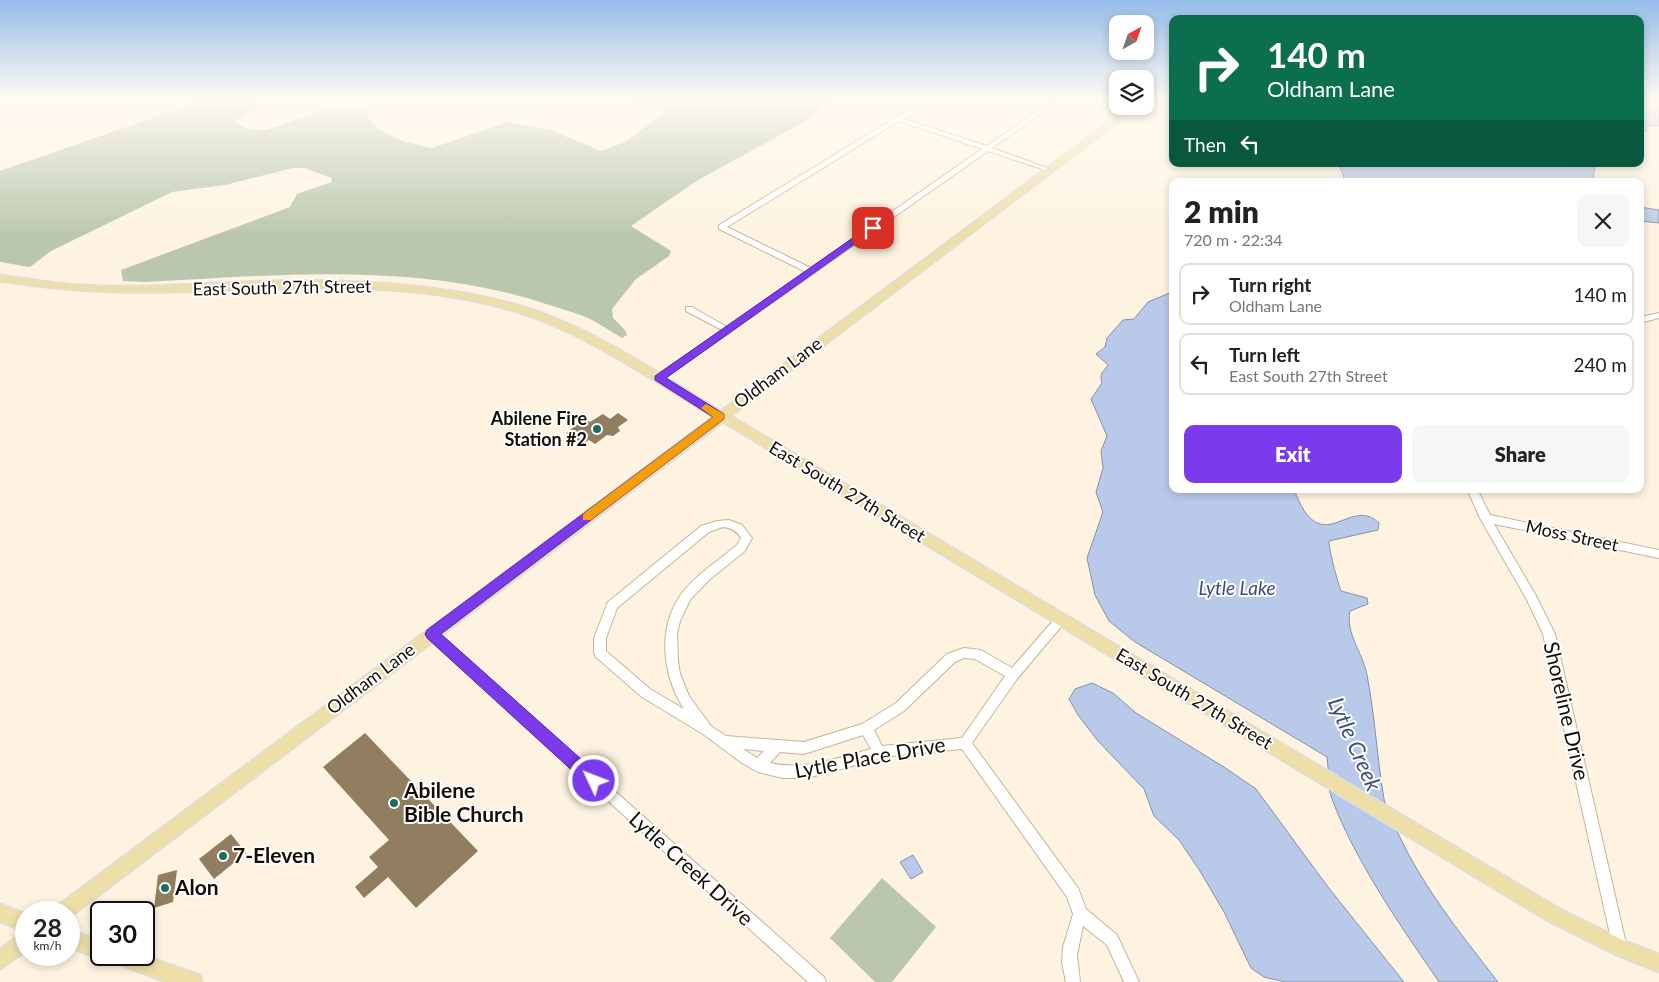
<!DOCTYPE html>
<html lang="en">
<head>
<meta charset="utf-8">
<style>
	body { margin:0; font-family:Lato,sans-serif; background:#f6f6f6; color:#222; height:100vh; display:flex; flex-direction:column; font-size:19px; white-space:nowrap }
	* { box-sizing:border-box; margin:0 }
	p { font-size:16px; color:#767676 }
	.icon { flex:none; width:28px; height:28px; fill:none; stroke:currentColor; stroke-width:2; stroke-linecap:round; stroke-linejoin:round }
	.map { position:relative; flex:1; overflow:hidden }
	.side { position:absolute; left:1169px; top:178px; width:475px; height:315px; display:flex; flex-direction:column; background:#fff; border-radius:10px; box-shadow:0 2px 8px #0003 }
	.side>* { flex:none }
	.top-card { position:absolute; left:1169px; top:15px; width:475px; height:152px; border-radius:10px; box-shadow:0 2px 8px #0003; background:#0b6e4f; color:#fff; overflow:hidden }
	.needle { width:32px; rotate:40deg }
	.buttons { position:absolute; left:1109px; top:15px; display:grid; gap:10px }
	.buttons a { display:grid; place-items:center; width:45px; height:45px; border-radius:10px; background:#fff; box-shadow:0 2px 8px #0003; font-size:25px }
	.speed { position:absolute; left:15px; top:901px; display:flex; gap:10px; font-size:25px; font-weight:700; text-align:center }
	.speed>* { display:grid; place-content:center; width:65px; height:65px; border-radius:50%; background:#fff; box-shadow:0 2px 8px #0003; line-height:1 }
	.speed small { font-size:12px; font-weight:400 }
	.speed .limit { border:2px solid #111; border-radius:8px; background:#fff; color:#111 }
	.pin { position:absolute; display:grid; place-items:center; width:42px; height:42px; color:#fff; margin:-21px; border-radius:10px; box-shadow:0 2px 8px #0006 }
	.me { position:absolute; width:55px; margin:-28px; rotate:313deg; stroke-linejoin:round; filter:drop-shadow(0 0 4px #0008) }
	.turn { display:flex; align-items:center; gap:18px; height:105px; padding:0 15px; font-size:22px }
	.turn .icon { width:65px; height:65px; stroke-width:2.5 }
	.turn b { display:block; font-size:35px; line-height:42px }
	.then { display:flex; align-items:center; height:48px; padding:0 15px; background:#0003; gap:10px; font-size:19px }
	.round { display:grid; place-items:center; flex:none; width:52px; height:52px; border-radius:10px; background:#f6f6f6 }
	.overview { display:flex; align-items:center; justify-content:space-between; height:85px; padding:0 15px }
	h1 { font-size:30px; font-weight:800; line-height:38px }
	.button { display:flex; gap:10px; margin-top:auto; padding:10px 15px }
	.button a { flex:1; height:58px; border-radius:10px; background:#7c3aed; color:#fff; font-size:20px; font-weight:800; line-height:58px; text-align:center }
	.button a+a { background:#f6f6f6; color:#222 }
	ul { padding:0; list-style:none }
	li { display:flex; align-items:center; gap:15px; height:62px; margin:0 10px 8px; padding:0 5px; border:2px solid #e0e0e0; border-radius:10px }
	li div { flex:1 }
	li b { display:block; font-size:19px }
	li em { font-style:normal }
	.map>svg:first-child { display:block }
	.green { fill:#bac7ae }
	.water { fill:#b9c9ea; stroke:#8891a5 }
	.building { fill:#917e60 }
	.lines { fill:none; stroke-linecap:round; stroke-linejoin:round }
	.minor-casing { stroke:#c6b498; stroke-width:2 }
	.major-casing { stroke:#dedddc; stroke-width:3 }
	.minor { fill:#fff; fill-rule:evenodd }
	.major { fill:#eedfa9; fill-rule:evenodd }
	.route { fill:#7c3aed; stroke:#51269a }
	.slow { fill:#f59e0b }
	.poi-dot { fill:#1f6a64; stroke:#fff; stroke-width:2 }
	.labels { text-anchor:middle; stroke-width:4; stroke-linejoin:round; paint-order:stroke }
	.street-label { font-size:18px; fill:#140d04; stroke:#fff }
	.poi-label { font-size:18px; font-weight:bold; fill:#140d04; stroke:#fff; text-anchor:end }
	.water-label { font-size:19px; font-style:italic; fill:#384e7a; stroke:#fff }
	.near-street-label { font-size:21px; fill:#140d04; stroke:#fff }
	.near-poi-label { font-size:21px; font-weight:bold; fill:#140d04; stroke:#fff; text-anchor:start }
	.near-water-label { font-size:22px; font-style:italic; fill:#384e7a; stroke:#fff }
</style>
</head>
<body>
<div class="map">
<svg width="1659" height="982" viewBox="0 0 1659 982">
	<rect width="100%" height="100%" fill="#fef3e1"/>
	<g class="green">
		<path d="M210,98H247L258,105L259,109L234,121C261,144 291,117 319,112C325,110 332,111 338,110C349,108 355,107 365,111L368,118L378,129L402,141L432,148L508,122L550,130L601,151L625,142L663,114V111L625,98H830L813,117L698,180L631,226L671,251L669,256L636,279L612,309L613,318L625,330L627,335L622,338C610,331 599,323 586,317C573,312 559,308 546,304C416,261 279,275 144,282L123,281L121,270L290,207L297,194L332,182L331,178L305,168H293L225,185L172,192L51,251L30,267L0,262V171Z"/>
		<path d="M882,878L936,927L892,982H875L830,938Z"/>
	</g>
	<g class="water">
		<path d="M1640,98H1659V126H1645L1647,131H1640Z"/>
		<path d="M1338,164H1595L1593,181H1344L1343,174Z"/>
		<path d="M1640,207L1659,210V223L1640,221Z"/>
		<path d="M1172,292V489H1294C1321,563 1349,494 1379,523L1378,530L1329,541C1328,546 1338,584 1341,591L1367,598L1368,604L1350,611C1345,633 1363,653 1367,675C1375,716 1377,758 1384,799C1385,807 1391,816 1394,824C1418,881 1460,933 1498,982H1439C1402,928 1355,861 1332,799C1327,787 1329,770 1327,757L1135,642L1109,621L1095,595L1087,558L1103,512L1096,492L1103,468L1101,451L1107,436L1091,399L1102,383C1099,372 1103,373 1108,365L1096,354L1105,347L1107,338L1123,320L1134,319L1148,302Z"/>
		<path d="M1092,683L1113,693L1136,713L1224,767L1256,789L1328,887L1404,982H1285L1264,977L1251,968L1224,912L1200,871L1179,840L1154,816L1144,789L1097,740L1078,715L1069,699L1075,689Z"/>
		<path d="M913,855L923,872L911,879L900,862Z"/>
	</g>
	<g class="building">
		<path d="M618,413L628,420L618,427L620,431L613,436L607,435L595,444L589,440L583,444L566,433L585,419L590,422L603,414L610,419Z"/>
		<path d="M365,733L478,851L416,908L388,877L364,898L355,887L378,867L369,857L389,840L323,767Z"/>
		<path d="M231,834L246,853L214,879L199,859Z"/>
		<path d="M177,870L173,902L154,908L158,875Z"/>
	</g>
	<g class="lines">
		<defs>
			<g id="minor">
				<path d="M928,98H936L904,119L987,146L1051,102H1055V104L992,148L1053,170L1048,171L988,151L662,380H656L655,378L656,376L722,330L686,311V307H692L727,327L806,272L719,229V225ZM899,121L982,149L811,268L727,227Z"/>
				<path d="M1659,313V318L1640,323V317Z"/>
				<path d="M1467,489H1477L1490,515L1659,550V558L1494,524L1535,594L1555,634L1627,948L1625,953L1620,955L1615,953L1613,948L1543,634L1527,600L1480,518Z"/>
				<path d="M729,520L742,525L752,538L745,551L709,580L690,600L680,621L677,634L678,661L680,674L689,696L711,726L726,736L804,742L862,724L896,703L947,654L964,648L981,650L1012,668L1057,616L1061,614L1065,616L1067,619L1065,622L1017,679L972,743L1078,888L1086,909L1117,935L1139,982H1124L1107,945L1083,926L1077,955L1080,982H1066L1062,963L1063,947L1073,914L1067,897L962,749L890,756L807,778H783L758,772L742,763L703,734L642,697L596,657L594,653V638L608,602L701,526L717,521ZM723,527C732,528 737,531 741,538L737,545C719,560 697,574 682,593C657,627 662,675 684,709L650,689L606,651V638L617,608L709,532ZM964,658L975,659L1005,676L962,738L882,746L874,730L904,711L955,662ZM863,735L871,749C837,758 804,771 770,763L780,752L804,754ZM743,749L764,751L757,758Z"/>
				<path d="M431,629L435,631L824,977L826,982H808L427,637L425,634L427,631Z"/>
			</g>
			<g id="major">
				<path d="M1145,98H1150L1145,101Z"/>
				<path d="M1130,106H1139L731,416L1560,909L1625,941L1659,954V972L1614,954L1548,921L723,422L69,918V912H54L57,906L713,417C647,377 582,330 507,309C379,273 247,295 116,292C77,291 39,287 0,281V275C26,279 52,283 79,285C142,289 207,283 271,281C352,279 435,283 514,304C589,325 654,371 721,411Z"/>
				<path d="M0,904L26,914V951L0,969V949L25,931L0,922Z"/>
				<path d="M69,929L101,941V955H142L200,975L202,982H166L110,961L107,956L101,959L69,947Z"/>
			</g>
		</defs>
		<use href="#minor" class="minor-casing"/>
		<use href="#major" class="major-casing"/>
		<use href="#minor" class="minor"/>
		<use href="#major" class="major"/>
	</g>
	<linearGradient id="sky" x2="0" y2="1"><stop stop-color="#95bce9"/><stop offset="0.42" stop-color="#fffaf2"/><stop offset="1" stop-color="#fffaf2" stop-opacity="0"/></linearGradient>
	<rect width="1659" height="236" fill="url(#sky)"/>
	<path class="route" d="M870,226L877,228L666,378L724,414V419L441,634L600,776L602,781L600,786L594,788L589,786L427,638L425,634L427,630L713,417L655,380V376Z"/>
	<path class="slow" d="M706,404L724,414V419L591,520H583V514L713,417L701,408Z"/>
	<g class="poi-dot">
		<circle cx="597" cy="429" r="5"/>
		<circle cx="394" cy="803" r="5"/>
		<circle cx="223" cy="856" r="5"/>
		<circle cx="165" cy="888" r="5"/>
	</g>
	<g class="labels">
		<g class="street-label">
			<text transform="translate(282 288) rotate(-1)" y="6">East South 27th Street</text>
			<text transform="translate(778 373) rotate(-37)" y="6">Oldham Lane</text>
			<text transform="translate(847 492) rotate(31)" y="6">East South 27th Street</text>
			<text transform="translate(1572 536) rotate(12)" y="6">Moss Street</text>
			<text transform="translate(371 679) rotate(-37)" y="6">Oldham Lane</text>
			<text transform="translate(1194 699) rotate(31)" y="6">East South 27th Street</text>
		</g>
		<g class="poi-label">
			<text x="587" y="425">Abilene Fire<tspan x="587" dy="21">Station #2</tspan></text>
		</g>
		<g class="water-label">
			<text x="1237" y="595">Lytle Lake</text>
		</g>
		<g class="near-street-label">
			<text transform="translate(1566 711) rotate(77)" y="7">Shoreline Drive</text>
			<text transform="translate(870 758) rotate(-10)" y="7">Lytle Place Drive</text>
			<text transform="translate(691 869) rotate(42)" y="7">Lytle Creek Drive</text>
		</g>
		<g class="near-poi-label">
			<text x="404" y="798">Abilene<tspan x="404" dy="24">Bible Church</tspan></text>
			<text x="233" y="863">7-Eleven</text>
			<text x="175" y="895">Alon</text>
		</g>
		<g class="near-water-label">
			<text transform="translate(1355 744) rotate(66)" y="8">Lytle Creek</text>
		</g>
	</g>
</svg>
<div class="buttons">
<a><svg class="needle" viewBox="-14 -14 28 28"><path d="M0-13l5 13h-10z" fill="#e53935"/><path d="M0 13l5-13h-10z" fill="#767676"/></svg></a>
<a><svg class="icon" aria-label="layers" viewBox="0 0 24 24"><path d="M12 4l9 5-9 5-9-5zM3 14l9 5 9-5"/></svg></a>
</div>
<div class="speed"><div>28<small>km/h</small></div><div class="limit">30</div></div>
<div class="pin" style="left:873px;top:228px;background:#d93025"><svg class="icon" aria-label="arrive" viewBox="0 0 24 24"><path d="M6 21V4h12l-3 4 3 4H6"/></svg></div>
<svg class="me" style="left:594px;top:781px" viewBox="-20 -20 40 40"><circle r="17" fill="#7c3aed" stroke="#fff" stroke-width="3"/><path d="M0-11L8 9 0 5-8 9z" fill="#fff"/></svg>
<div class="top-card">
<div class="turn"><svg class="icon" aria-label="right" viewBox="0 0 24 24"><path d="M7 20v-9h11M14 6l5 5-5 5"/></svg><div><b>140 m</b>Oldham Lane</div></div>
<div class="then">Then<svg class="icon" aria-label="left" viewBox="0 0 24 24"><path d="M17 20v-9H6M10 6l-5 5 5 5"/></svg></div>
</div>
<section class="side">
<div class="overview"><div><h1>2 min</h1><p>720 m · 22:34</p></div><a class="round"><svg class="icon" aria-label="close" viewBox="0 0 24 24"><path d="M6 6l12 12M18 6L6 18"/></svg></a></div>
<ul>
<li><svg class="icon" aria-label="right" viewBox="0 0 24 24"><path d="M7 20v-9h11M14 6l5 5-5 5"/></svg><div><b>Turn right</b><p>Oldham Lane</p></div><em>140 m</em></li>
<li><svg class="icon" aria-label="left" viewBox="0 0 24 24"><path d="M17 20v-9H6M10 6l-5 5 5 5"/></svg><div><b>Turn left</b><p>East South 27th Street</p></div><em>240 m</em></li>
</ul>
<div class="button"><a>Exit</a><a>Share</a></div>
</section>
</div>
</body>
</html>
